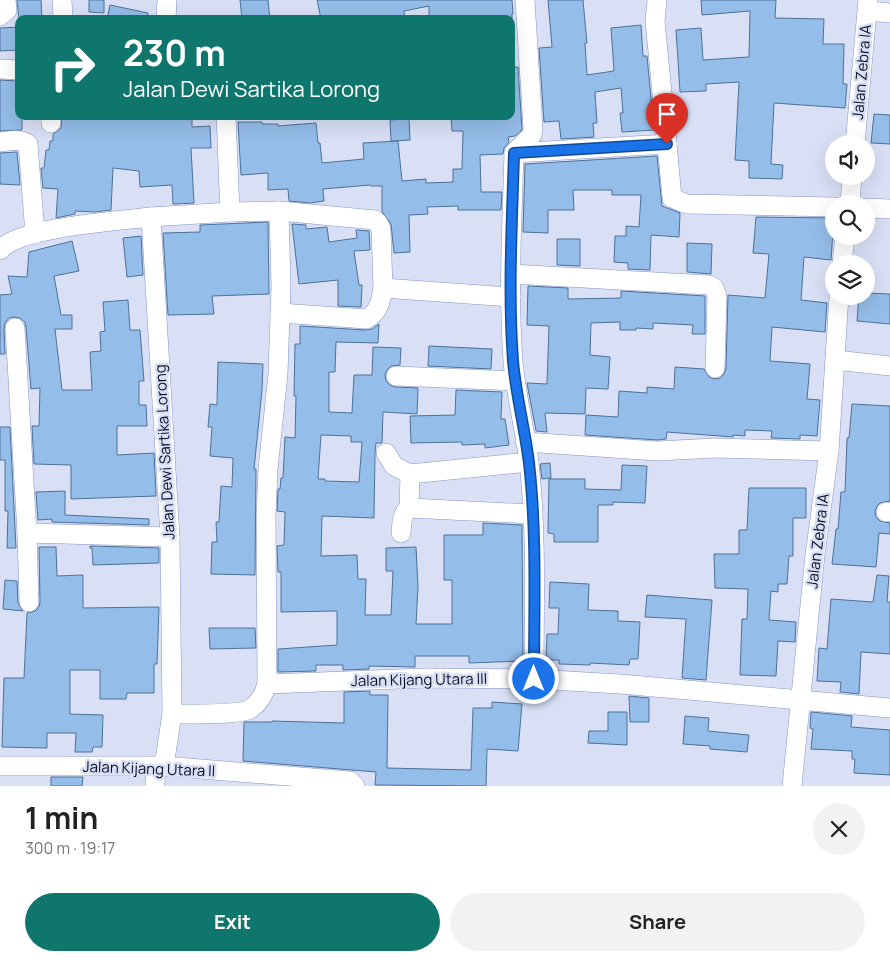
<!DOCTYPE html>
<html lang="en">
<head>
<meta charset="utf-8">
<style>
	body { margin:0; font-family:Manrope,sans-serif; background:#f2f2f2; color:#222; height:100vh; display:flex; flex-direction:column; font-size:19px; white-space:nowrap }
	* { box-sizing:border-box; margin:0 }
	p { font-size:16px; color:#767676 }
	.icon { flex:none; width:28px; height:28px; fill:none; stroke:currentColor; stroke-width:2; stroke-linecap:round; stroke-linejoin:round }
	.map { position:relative; height:786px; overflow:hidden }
	.panel { display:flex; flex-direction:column; background:#fff; flex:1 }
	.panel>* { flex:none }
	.top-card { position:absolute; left:15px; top:15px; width:500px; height:105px; border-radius:10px; box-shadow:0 5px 20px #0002; background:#0f766e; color:#fff; overflow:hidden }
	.controls { position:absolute; left:825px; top:135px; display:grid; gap:10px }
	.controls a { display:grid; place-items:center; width:50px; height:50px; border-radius:50%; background:#fff; box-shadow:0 5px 20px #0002; font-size:25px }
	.pin { position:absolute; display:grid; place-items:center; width:42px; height:42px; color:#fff; margin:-51px -21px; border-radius:50% 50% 50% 0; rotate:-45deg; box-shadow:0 0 5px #0007 }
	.pin .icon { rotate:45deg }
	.me { position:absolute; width:55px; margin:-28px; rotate:0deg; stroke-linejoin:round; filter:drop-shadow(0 0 4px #0008) }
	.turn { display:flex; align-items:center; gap:18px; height:105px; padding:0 25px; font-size:22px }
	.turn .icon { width:65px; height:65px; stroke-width:2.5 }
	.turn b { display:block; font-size:35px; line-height:42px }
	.round { display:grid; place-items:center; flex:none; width:52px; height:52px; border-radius:26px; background:#f2f2f2 }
	.summary { display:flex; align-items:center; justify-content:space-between; height:85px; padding:0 25px }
	h1 { font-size:30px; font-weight:700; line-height:38px }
	.primary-button { display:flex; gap:10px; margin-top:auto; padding:10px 25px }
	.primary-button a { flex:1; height:58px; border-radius:30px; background:#0f766e; color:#fff; font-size:20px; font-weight:700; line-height:58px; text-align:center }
	.primary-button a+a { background:#f2f2f2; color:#222 }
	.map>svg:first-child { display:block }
	.building { fill:#95bde9; stroke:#4c719a; fill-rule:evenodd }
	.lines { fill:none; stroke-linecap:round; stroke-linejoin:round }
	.minor-casing { stroke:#8594c6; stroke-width:20 }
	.minor { stroke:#fff; stroke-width:19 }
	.route-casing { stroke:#114b97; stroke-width:12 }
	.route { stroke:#1a73e8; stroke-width:9 }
	.labels { text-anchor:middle; stroke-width:5; stroke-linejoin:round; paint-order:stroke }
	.street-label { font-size:15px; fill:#090e20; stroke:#d9e0f6 }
</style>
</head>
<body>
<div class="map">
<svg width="890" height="786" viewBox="0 0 890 786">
	<rect width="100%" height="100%" fill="#d9e0f6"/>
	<g class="building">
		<path d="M17,0H41L42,19H19Z"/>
		<path d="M89,0H104V13L89,12Z"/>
		<path d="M240,0H268L270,19H242Z"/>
		<path d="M317,0H512L513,14H512V19H429V6L404,11L405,19H321Z"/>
		<path d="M548,0H583L587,43H585L587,75L614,71L611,28L641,25L643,56H647L654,130L622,132L620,113H623L621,88L595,92L597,123H593L594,137L561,139L559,121L544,122L539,48L552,47Z"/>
		<path d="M701,0H776L775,18L824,19L823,44H844L843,84H847L845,108L774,103L771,164L783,165L782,179L749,178V161L735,160L739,82L706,84V91L680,92L676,30L701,28L703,60L749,57L750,11L702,15Z"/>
		<path d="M110,5L148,13L147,19H107Z"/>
		<path d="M19,27V50L0,51V28Z"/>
		<path d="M511,67H518L522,130L515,136L508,137L509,142L504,148L503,154L480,155L481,192H502L501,210H458V206L427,207L428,214L409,215L410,252L394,253L391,224L382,212V186H371L370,185L323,189L324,201L310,203L289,201L288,189L268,190V173L241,175L238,122H262V124H278V126L316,123L318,143H320L322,163L364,159L363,143L398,141L402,181L426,179V183L453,182V169H462L463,131H452L451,116H511Z"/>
		<path d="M0,80L17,81V108H19V116H22V130L0,131Z"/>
		<path d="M874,114L890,115V144L871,143Z"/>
		<path d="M62,116H192V127L210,126L211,148H191L194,203L173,204L172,185L140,187L139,171L113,168L111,210L95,212L75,211V214L56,218L58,189L43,188L41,168H44L46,150H49L50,141H53V134L61,128Z"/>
		<path d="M409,119L410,140L391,141L390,120Z"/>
		<path d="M17,152L20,185L0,184V153Z"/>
		<path d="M657,156L662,206L680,213L679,237L651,235L650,270L628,269V263L614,262L615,236H626V226L639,227L641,195H612V190H573L574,210H548V233L523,232L525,164Z"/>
		<path d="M756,217L834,218L831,260L804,257L801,300L827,303L825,332L772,327L770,361L810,364L807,399L820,400L817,436L800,435V439L771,438L772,431L745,430V436L733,435V437L667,432L666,439L657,440L585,435L586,415L618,417L619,391L647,393V387L674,389L675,367L704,369L709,377L714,379L720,378L724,374L726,368L728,295L765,298L769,254L753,253Z"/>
		<path d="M268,222L269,294L212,296L214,314L168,315L163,233L200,232V225Z"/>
		<path d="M292,224L306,225V229L327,227L329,242L357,238L356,230L369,231L370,250L354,251L359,285H362L361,307L338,306V280L299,284Z"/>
		<path d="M141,236L143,275L127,277L123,238Z"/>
		<path d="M557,239H580V266L557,265Z"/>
		<path d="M72,241L79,271L54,276L61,315H72V329H55L62,390H92L90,352L101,351L100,332L105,331L103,302L128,300L130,330H140L144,381H139V405H146L147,426H117V455L154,453L156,496L71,499V465L34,464L32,426H39L40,388L31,389L26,327L25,322L20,318L14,317L9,318L5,323L4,329L5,354H0V295L12,294L8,276L27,277L29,252Z"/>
		<path d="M687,243L712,244L711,274L687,272Z"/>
		<path d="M528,286L568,288V299L621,298V291L705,296V334H692L693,325L653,323V329L636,328V330H620V322L591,323L590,355L610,357L608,389L586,388L585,414L545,413L547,432L536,431L527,383L547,384L549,326L527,325Z"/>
		<path d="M866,293L890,294V324L857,321L859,296H866Z"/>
		<path d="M379,324L378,343L336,342L335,372H329V412L352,413L354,375H372L373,347L401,348L400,365L391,366L387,370L385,375L386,381L390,385L395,387L418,388L417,414L383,412L382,443H376L375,453L374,518L322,516L321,556L357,555L358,579H366L365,615H391L393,571H386V548L416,547L418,587L416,624H452V580H444V535H483V523L522,525L523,661L469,663V656H415V667L369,666V669L343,670V665H316V671L278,672V649L337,645V611L281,612V572H278L277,546L284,545L285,512L277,511L278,489H280L281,478H283L285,437L295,438L296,396H294L295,344H300V326L365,330L372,329ZM321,435L351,436V442H362L359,482L325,481V479H318Z"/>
		<path d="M429,346L492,349L491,369L428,366Z"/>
		<path d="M218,362L263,364L262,390L254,469H256L255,575L211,574L212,542H217L216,522H219L221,486L232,487L233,458L210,456L212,427H208L210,404L217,405Z"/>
		<path d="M456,390L502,392L501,419H505L509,445L485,448V444L462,445V442L411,443L410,416L455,415Z"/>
		<path d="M852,404L890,406V501L880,503L877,506L875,512L876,517L880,521L890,523V534L879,533L876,567L832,564L836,529H838L841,492H845L847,438H849Z"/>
		<path d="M0,427H10L16,548H7L8,511H5V460H0Z"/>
		<path d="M550,463L551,478L542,479L540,464Z"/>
		<path d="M622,465L647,466L645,503L613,502V505H598V542H554V534L548,533L549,479H585V489L621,490Z"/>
		<path d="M749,488H806V518H793V556H789L787,584H778V592L771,591L769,620L796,622L795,642L778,641L776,676L740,675L742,619H747L748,589L715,588L714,554H739V530H747Z"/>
		<path d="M65,491V515L149,519V525L52,522V519L38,520L36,492Z"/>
		<path d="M90,546L159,548V563L93,565L92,548H90Z"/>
		<path d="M39,547H56L57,576L83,575V608L159,607L157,664H154V693H127L126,699H100V670H70V714L103,715L102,747H93L92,752H75L76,733H47V748L2,747L4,678H24L27,613L35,611L39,607L40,602Z"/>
		<path d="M877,575L889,576L887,602H890V654L861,652L859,694L840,692L841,682L817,681L819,648L827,649L831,599L873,602Z"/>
		<path d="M5,580L17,581L18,603L23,611L3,609Z"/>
		<path d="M550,582L589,584L588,610L618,611V621L640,622L638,659H630L629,665L590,663V665L559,664V660H546L547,634H558L559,608H549Z"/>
		<path d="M647,595L712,600L706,680L682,678L686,619L645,617Z"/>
		<path d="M209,628H255L256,648L210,649Z"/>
		<path d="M370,691V695H388L387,768L471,770L473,708H492V702L522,704L518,751L487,749L486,786L375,785L376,772L243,761L244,722H272V721L344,723V692Z"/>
		<path d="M629,696L649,698V722H630Z"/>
		<path d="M608,712H627V745L588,743L589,731H608Z"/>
		<path d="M811,712L852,716L851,727L890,730V775L854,773L855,759H852V751L811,749L813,729L810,728Z"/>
		<path d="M685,716L709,718L708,731L749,735L747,752L710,749V746L683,744Z"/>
		<path d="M51,777H83L82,786H51Z"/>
	</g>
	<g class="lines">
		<defs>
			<g id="minor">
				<path d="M62,0L63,19"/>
				<path d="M525,0L533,129L532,135L514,153C512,222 508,292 513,361C516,396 525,429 529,463C537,534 534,607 534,679"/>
				<path d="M657,0L655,21L667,144"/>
				<path d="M868,11L890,13"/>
				<path d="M0,16L7,10L6,0"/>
				<path d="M166,19L167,0"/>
				<path d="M0,69L19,70"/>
				<path d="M226,116L230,212"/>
				<path d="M51,123V116"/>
				<path d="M0,142C9,141 21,138 28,144L35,234"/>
				<path d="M855,144L868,0"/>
				<path d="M514,153L667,144L672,198L687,204L834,207"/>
				<path d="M850,204L852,176"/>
				<path d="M866,208L890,209"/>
				<path d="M0,250C19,227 119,221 151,217"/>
				<path d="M842,264L845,236"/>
				<path d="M511,274L709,285L714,288L717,296L715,368"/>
				<path d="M280,313L366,319C379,313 381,300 383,288L511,297"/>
				<path d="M15,328L27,533L170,537"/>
				<path d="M836,360L890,366"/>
				<path d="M396,376L515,381"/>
				<path d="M525,442L657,451L715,448L829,451"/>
				<path d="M386,453L394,466L410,474L529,462"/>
				<path d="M409,508L410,474"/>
				<path d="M886,512H890"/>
				<path d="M27,533L29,602"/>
				<path d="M401,533C402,523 401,515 409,508L532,514"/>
				<path d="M267,684L266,516L268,469L278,374L281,285L279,211"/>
				<path d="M172,714C185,714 241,715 250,709C259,703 264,695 267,684L425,678L534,679L620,684L890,708"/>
				<path d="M0,766H164L350,781L355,786"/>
				<path d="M164,766L172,714L170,537L151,217L230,212L279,211L375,220L378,223L381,229L383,288"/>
				<path d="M155,786L156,766"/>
				<path d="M792,786L815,555L829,451L839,296"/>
			</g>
		</defs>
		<use href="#minor" class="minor-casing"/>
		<use href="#minor" class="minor"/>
	</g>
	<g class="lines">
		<defs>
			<path id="route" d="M534,679C534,607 537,534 529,463C525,429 516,396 513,361C508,292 512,222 514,153L667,144"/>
		</defs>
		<use href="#route" class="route-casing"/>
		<use href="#route" class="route"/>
	</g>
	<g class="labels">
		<g class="street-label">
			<text transform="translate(862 72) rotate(-85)" y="5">Jalan Zebra IA</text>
			<text transform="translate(165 452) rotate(-93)" y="5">Jalan Dewi Sartika Lorong</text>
			<text transform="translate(818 541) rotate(-83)" y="5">Jalan Zebra IA</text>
			<text transform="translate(419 680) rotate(-1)" y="5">Jalan Kijang Utara III</text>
			<text transform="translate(149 769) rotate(2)" y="5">Jalan Kijang Utara II</text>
		</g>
	</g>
</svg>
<div class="controls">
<a><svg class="icon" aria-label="sound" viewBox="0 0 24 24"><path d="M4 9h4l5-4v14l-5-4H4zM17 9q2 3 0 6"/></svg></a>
<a><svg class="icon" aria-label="search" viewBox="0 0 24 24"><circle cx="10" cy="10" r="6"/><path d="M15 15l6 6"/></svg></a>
<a><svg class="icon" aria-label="layers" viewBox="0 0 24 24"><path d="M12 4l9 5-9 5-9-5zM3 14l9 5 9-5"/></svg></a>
</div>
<div class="pin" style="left:667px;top:144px;background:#d93025"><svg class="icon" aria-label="arrive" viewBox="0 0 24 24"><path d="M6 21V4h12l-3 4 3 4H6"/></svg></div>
<svg class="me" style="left:534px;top:679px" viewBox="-20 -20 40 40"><circle r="17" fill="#1a73e8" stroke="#fff" stroke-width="3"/><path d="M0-11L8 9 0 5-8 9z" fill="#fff"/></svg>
<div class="top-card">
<div class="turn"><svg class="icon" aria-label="right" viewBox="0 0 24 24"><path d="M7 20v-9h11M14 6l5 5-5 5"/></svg><div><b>230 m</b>Jalan Dewi Sartika Lorong</div></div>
</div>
</div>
<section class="panel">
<div class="summary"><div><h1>1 min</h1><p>300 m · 19:17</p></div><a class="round"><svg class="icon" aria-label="close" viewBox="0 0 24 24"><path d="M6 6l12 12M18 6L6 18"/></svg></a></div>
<div class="primary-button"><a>Exit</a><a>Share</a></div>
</section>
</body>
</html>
